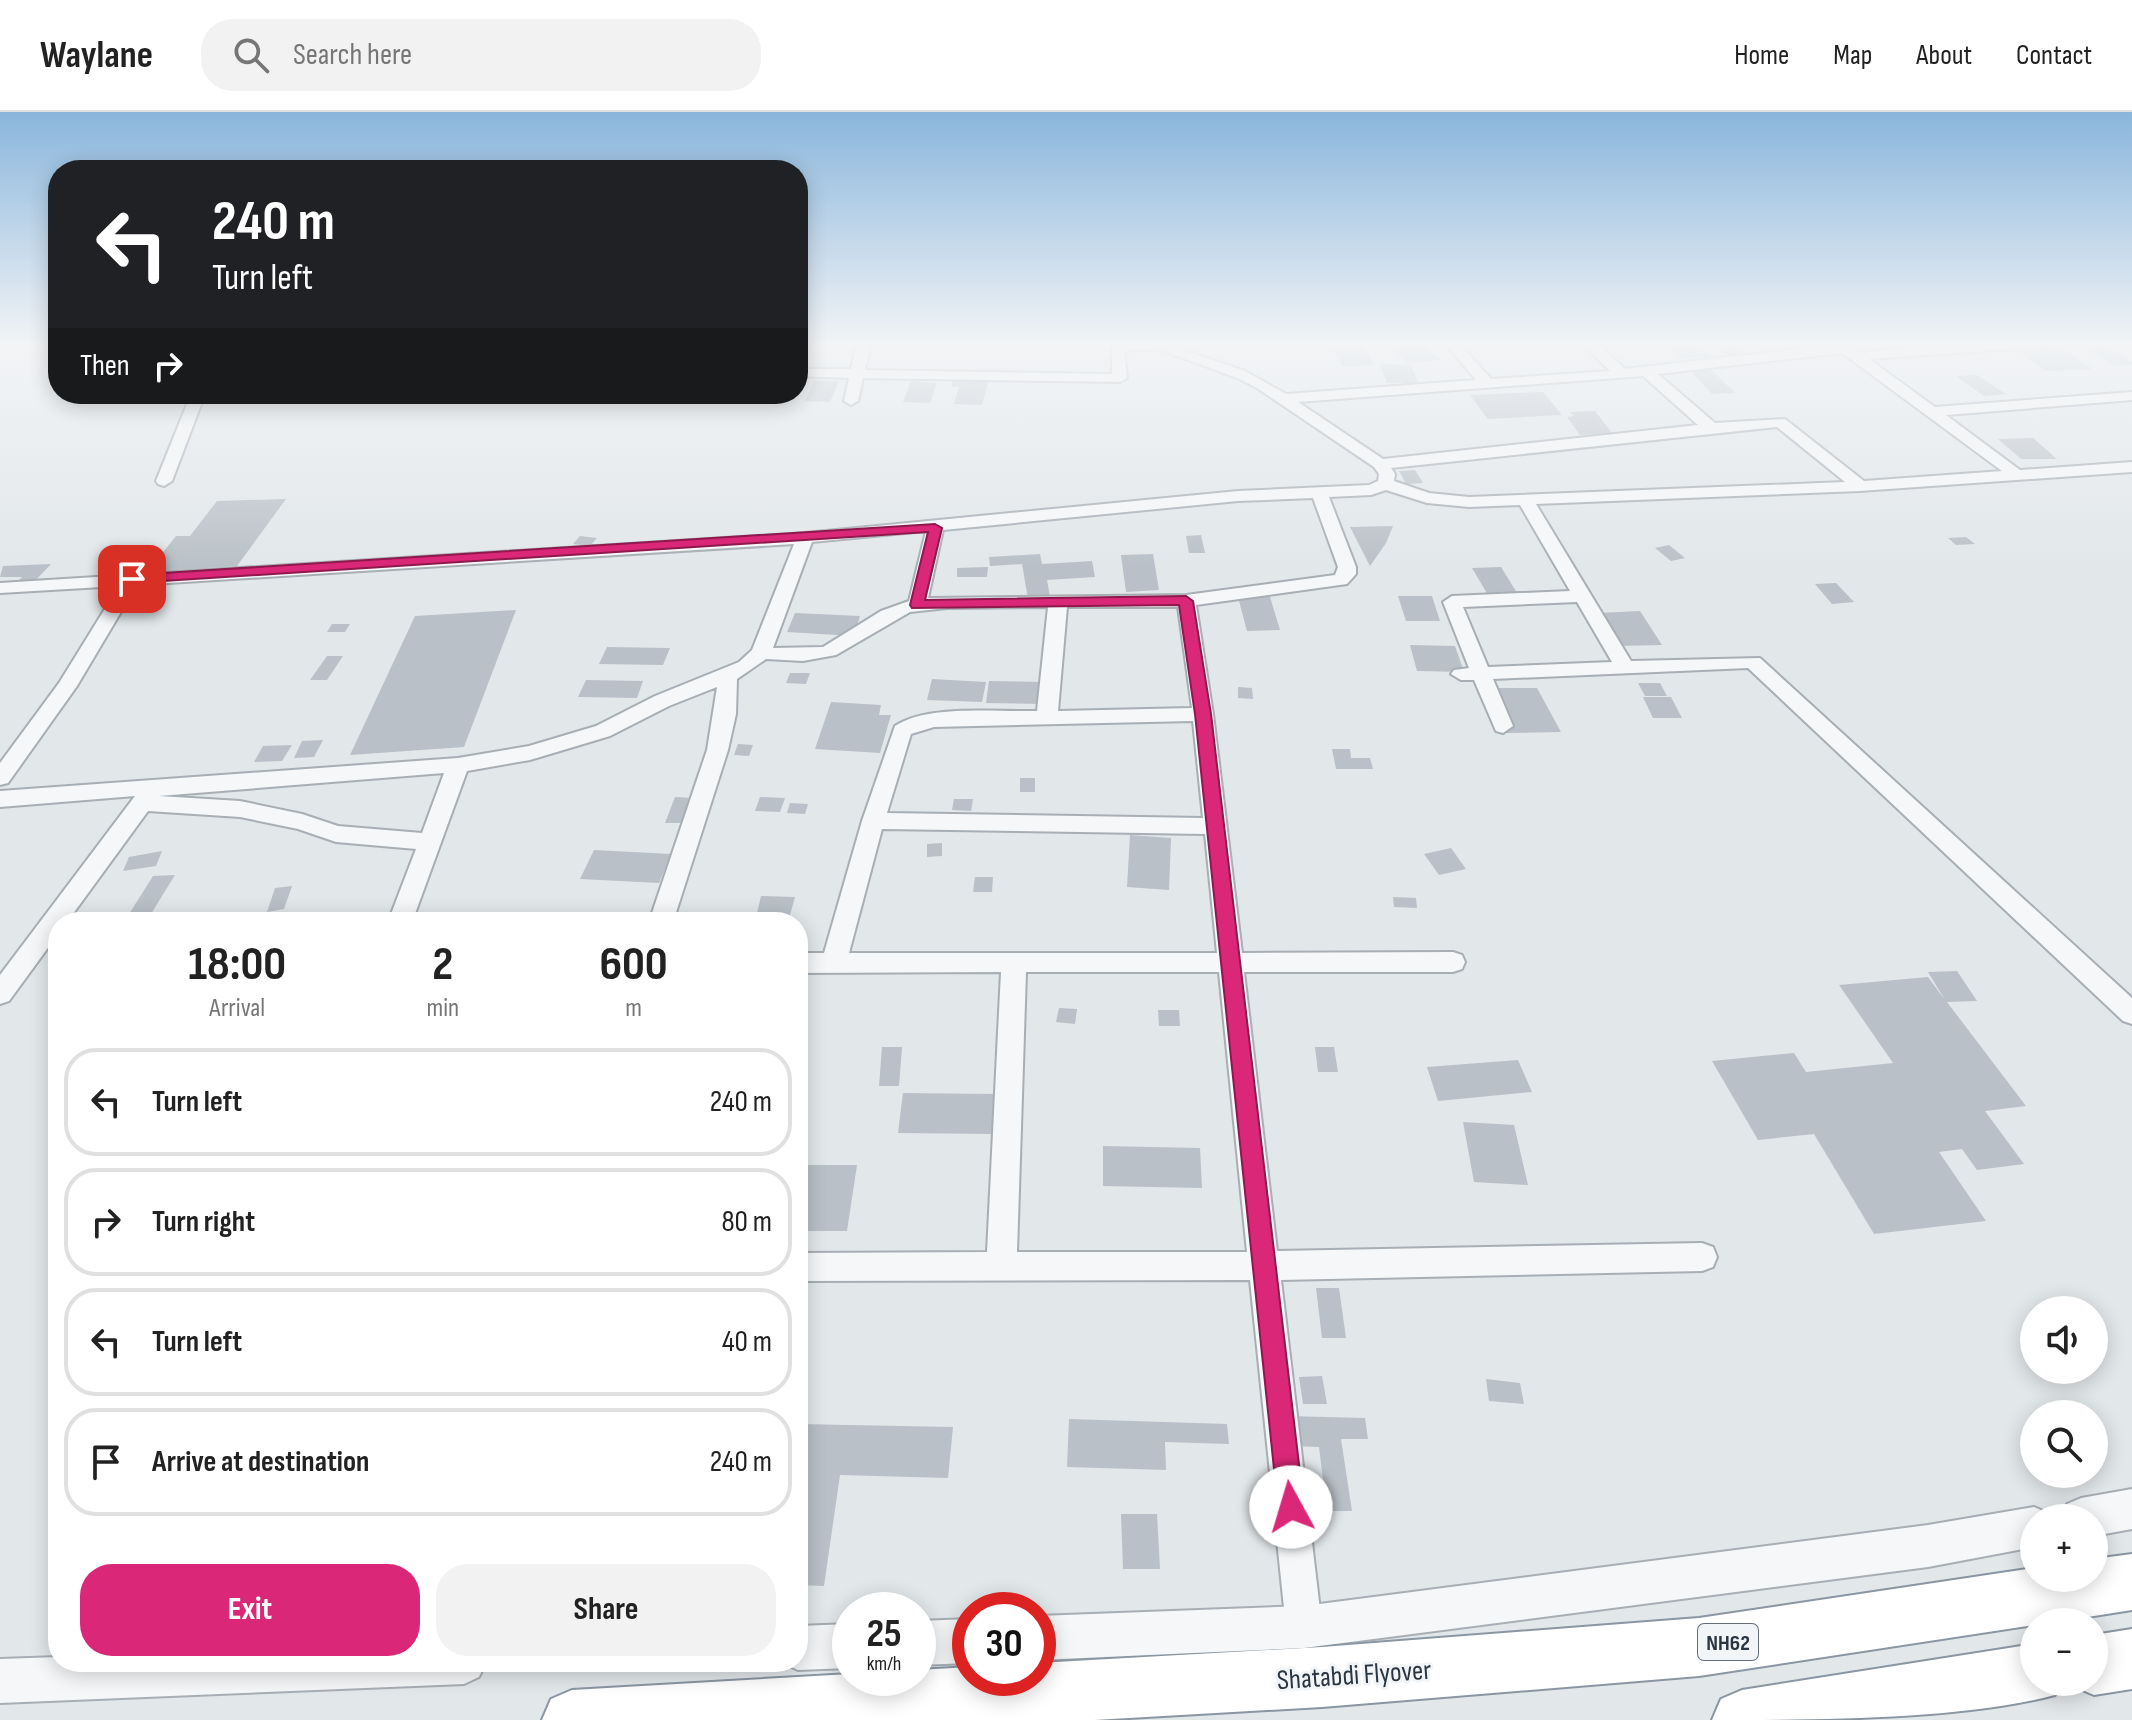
<!DOCTYPE html>
<html lang="en">
<head>
<meta charset="utf-8">
<style>
	body { margin:0; font-family:"Sofia Sans Condensed",sans-serif; background:#f2f2f2; color:#222; height:100vh; display:flex; flex-direction:column; font-size:30px; white-space:nowrap }
	* { box-sizing:border-box; margin:0 }
	p { font-size:26px; color:#767676 }
	.icon { flex:none; width:44px; height:44px; fill:none; stroke:currentColor; stroke-width:2; stroke-linecap:round; stroke-linejoin:round }
	.map { position:relative; flex:1; overflow:hidden }
	.details { position:absolute; left:48px; top:800px; width:760px; height:760px; display:flex; flex-direction:column; background:#fff; border-radius:32px; box-shadow:0 4px 20px #0003 }
	.details>* { flex:none }
	.banner { position:absolute; left:48px; top:48px; width:760px; height:244px; border-radius:32px; box-shadow:0 4px 20px #0003; background:#202124; color:#fff; overflow:hidden }
	.controls { position:absolute; left:2020px; top:1184px; display:grid; gap:16px }
	.controls a { display:grid; place-items:center; width:88px; height:88px; border-radius:50%; background:#fff; box-shadow:0 4px 20px #0003; font-size:40px }
	.speed { position:absolute; left:832px; top:1480px; display:flex; gap:16px; font-size:40px; font-weight:700; text-align:center }
	.speed>* { display:grid; place-content:center; width:104px; height:104px; border-radius:50%; background:#fff; box-shadow:0 4px 20px #0003; line-height:1 }
	.speed small { font-size:20px; font-weight:400 }
	.speed .limit { border:12px solid #d22; background:#fff; color:#111 }
	.pin { position:absolute; display:grid; place-items:center; width:68px; height:68px; color:#fff; margin:-34px; border-radius:16px; box-shadow:0 4px 12px #0006 }
	.me { position:absolute; width:88px; margin:-44px; rotate:354deg; stroke-linejoin:round; filter:drop-shadow(0 0 6px #0008) }
	.turn { display:flex; align-items:center; gap:28px; height:168px; padding:0 32px; font-size:36px }
	.turn .icon { width:104px; height:104px; stroke-width:2.5 }
	.turn b { display:block; font-size:56px; line-height:68px }
	.then { display:flex; align-items:center; height:76px; padding:0 32px; background:#0003; gap:16px; font-size:30px }
	.eta { display:flex; justify-content:space-evenly; align-items:center; height:136px; text-align:center }
	.eta b { font-size:48px; font-weight:700; line-height:56px }
	.action { display:flex; gap:16px; margin-top:auto; padding:16px 32px }
	.action a { flex:1; height:92px; border-radius:32px; background:#db2777; color:#fff; font-size:32px; font-weight:700; line-height:92px; text-align:center }
	.action a+a { background:#f2f2f2; color:#222 }
	ul { padding:0; list-style:none }
	li { display:flex; align-items:center; gap:24px; height:108px; margin:0 16px 12px; padding:0 16px; border:4px solid #e0e0e0; border-radius:32px }
	li div { flex:1 }
	li b { display:block; font-size:30px }
	li em { font-style:normal }
	header { display:flex; align-items:center; gap:48px; box-sizing:border-box; height:112px; padding:0 40px; background:#fff; border-bottom:2px solid #e0e0e0 }
	header strong { font-size:38px }
	nav { display:flex; gap:44px; margin-inline-start:auto; font-size:28px }
	.search { width:560px; height:72px; background:#f2f2f2; display:flex; align-items:center; gap:20px; box-sizing:border-box; padding:0 28px; border-radius:32px; color:#767676; font-size:30px }
	.map>svg:first-child { display:block }
	.building { fill:#b9c0c7 }
	.lines { fill:none; stroke-linecap:round; stroke-linejoin:round }
	.minor-casing { stroke:#a7aeb4; stroke-width:4 }
	.tertiary-casing { stroke:#a7aeb4; stroke-width:4 }
	.trunk-casing { stroke:#8a96a1; stroke-width:4 }
	.minor { fill:#f5f7f9; fill-rule:evenodd }
	.tertiary { fill:#f5f7f9; fill-rule:evenodd }
	.trunk { fill:#fff; fill-rule:evenodd }
	.route { fill:#db2777; stroke:#8e194d; stroke-width:2 }
	.labels { text-anchor:middle; stroke-width:6; stroke-linejoin:round; paint-order:stroke }
	.shield { fill:#f2f5f8; stroke:#666f79; stroke-width:2 }
	.shield-label { font-size:22px; font-weight:bold; fill:#2a3642 }
	.near-street-label { font-size:28px; fill:#2a3642; stroke:#f2f5f8 }
</style>
</head>
<body>
<header>
<strong>Waylane</strong>
<div class="search"><svg class="icon" aria-label="search" viewBox="0 0 24 24"><circle cx="10" cy="10" r="6"/><path d="M15 15l6 6"/></svg>Search here</div>
<nav><a>Home</a><a>Map</a><a>About</a><a>Contact</a></nav>
</header>
<div class="map">
<svg width="2132" height="1608" viewBox="0 0 2132 1608">
	<rect width="100%" height="100%" fill="#e2e7ea"/>
	<g class="building">
		<path d="M877,230H908L907,236H875Z"/>
		<path d="M1421,230L1440,248L1406,251L1390,233Z"/>
		<path d="M1665,230H1697L1711,245L1679,246Z"/>
		<path d="M1732,232L1744,243L1728,244L1715,233Z"/>
		<path d="M2102,232L2132,250V253L2114,254L2081,233Z"/>
		<path d="M1363,235L1374,253L1343,255L1332,236Z"/>
		<path d="M2062,236L2092,257L2046,259L2018,238Z"/>
		<path d="M1380,252L1411,253L1418,271H1387Z"/>
		<path d="M1689,257H1711L1735,281L1712,282Z"/>
		<path d="M1977,263L2006,282L1984,284L1956,264Z"/>
		<path d="M814,269H839L830,290L805,289Z"/>
		<path d="M911,269L937,271L930,291L903,290Z"/>
		<path d="M953,269L988,270L982,293L954,292L959,275L951,274Z"/>
		<path d="M1543,280L1562,303L1488,307L1470,283Z"/>
		<path d="M1595,299L1612,321L1580,323L1567,305L1574,304L1570,300Z"/>
		<path d="M2033,326L2057,347H2021L1998,327Z"/>
		<path d="M1415,358L1423,371L1406,372L1399,359Z"/>
		<path d="M286,387L237,454L162,459L164,456L117,457L127,446L160,444L176,424H190L217,389Z"/>
		<path d="M1393,414L1386,431L1370,454L1350,415Z"/>
		<path d="M1201,423L1205,441H1189L1186,424Z"/>
		<path d="M580,424L597,426L590,434L573,432Z"/>
		<path d="M1966,425L1975,432L1956,433L1948,426Z"/>
		<path d="M1669,433L1685,446L1671,449L1655,436Z"/>
		<path d="M1040,442L1042,452L1092,449L1095,465L1047,468L1050,485L1028,487L1022,452L990,454L989,445Z"/>
		<path d="M1153,442L1159,478L1126,480L1121,443Z"/>
		<path d="M51,452L33,471L15,472L22,465H0L3,454Z"/>
		<path d="M988,455L987,465H957V456Z"/>
		<path d="M1501,455L1517,481L1488,483L1472,456Z"/>
		<path d="M1836,471L1854,490L1832,492L1815,472Z"/>
		<path d="M1398,484H1432L1440,509H1406Z"/>
		<path d="M1238,485H1270L1280,518L1247,519Z"/>
		<path d="M516,498L464,635L350,643L415,504Z"/>
		<path d="M1640,499L1662,533L1618,534L1598,501Z"/>
		<path d="M795,501L860,504L854,524L787,520Z"/>
		<path d="M332,512H350L345,520H327Z"/>
		<path d="M1410,533L1455,534L1464,560L1417,559Z"/>
		<path d="M607,535L670,536L663,553L599,552Z"/>
		<path d="M327,544H343L327,568H310Z"/>
		<path d="M790,561H810L806,572L786,571Z"/>
		<path d="M932,567L986,570L982,590L927,588Z"/>
		<path d="M586,568L643,569L637,586L578,585Z"/>
		<path d="M989,569L1046,570L1044,592L986,591Z"/>
		<path d="M1638,571H1660L1667,584H1645Z"/>
		<path d="M1238,575L1252,576L1253,587L1238,586Z"/>
		<path d="M1488,576H1537L1561,620L1506,621Z"/>
		<path d="M1643,585H1671L1682,606H1653Z"/>
		<path d="M831,590L881,593L879,603H891L880,641L815,637Z"/>
		<path d="M323,628L314,645L294,646L302,629Z"/>
		<path d="M738,632L753,633L749,644L734,643Z"/>
		<path d="M292,633L282,649L254,650L263,634Z"/>
		<path d="M1332,637H1350L1351,646H1370L1373,657H1336Z"/>
		<rect x="1020" y="666" width="15" height="14"/>
		<path d="M675,685L694,686L684,711H665Z"/>
		<path d="M760,685L785,686L780,700L755,699Z"/>
		<path d="M954,687H973L971,699L952,698Z"/>
		<path d="M790,691L808,692L805,702L787,701Z"/>
		<path d="M1130,723L1171,726L1169,778L1127,775Z"/>
		<path d="M942,731V744L927,745V732Z"/>
		<path d="M1451,736L1466,757L1439,763L1424,742Z"/>
		<path d="M594,738L671,742L659,771L580,767Z"/>
		<path d="M162,739L156,754L123,759L129,745Z"/>
		<path d="M175,763L146,810H124L153,764Z"/>
		<path d="M975,765H993L992,780H973Z"/>
		<path d="M292,774L284,797L267,800L275,776Z"/>
		<path d="M761,784L795,785L788,810H755Z"/>
		<path d="M1393,785L1416,786L1417,796L1394,795Z"/>
		<path d="M1957,859L1977,889L1947,890L2026,994L1985,999L2024,1052L1977,1058L1962,1037L1939,1040L1986,1109L1874,1122L1814,1022L1758,1028L1712,949L1794,941L1806,960L1893,951L1839,873L1928,865L1945,888L1928,860Z"/>
		<path d="M1059,896L1077,897L1075,912L1056,910Z"/>
		<path d="M1158,898H1179L1180,914H1159Z"/>
		<path d="M882,935H902L899,974H879Z"/>
		<path d="M1315,935H1334L1338,960H1318Z"/>
		<path d="M1518,948L1532,980L1438,989L1427,955Z"/>
		<path d="M903,981L996,982L994,1022L898,1021Z"/>
		<path d="M1463,1010L1514,1013L1528,1073L1474,1070Z"/>
		<path d="M1103,1034L1200,1036L1202,1076L1103,1074Z"/>
		<path d="M800,1053H857L847,1119H798Z"/>
		<path d="M1316,1176H1339L1346,1226H1322Z"/>
		<path d="M1322,1264L1327,1292H1303L1299,1265Z"/>
		<path d="M1486,1267L1520,1271L1524,1292L1489,1289Z"/>
		<path d="M1287,1304L1365,1306L1368,1327H1341L1352,1399H1327L1319,1335L1291,1334Z"/>
		<path d="M1069,1307L1227,1312L1229,1332L1165,1330L1166,1358L1067,1355Z"/>
		<path d="M798,1312L953,1315L948,1366L840,1363L824,1474L798,1473Z"/>
		<path d="M1121,1402H1157L1160,1457H1123Z"/>
	</g>
	<g class="lines">
		<defs>
			<g id="minor">
				<path d="M857,230H871L865,258L1112,262V232L1236,230L1229,234L1177,236L1245,259L1286,282L1476,268L1444,230H1458L1491,267L1610,259L1581,230H1596L1625,257L1832,233L1830,230H1846L1859,240L1996,230H2061L2054,234L1869,247L1935,295L2132,280V288L1946,303L2020,358L2132,350V360L1860,379L1536,392L1631,549L1760,546L2132,886V912L2123,909L1748,556L1493,567L1513,614L1503,621L1496,619L1474,568H1461L1451,562L1454,558L1469,556L1443,490L1452,484L1570,479L1520,393L1469,395L1427,391L1386,378L1371,383L1329,385L1356,455V462L1347,472L1196,493L1213,602L1242,841L1453,840L1462,843L1465,850L1462,857L1453,860H1244L1277,1139L1702,1131L1713,1135L1717,1145L1713,1155L1702,1159L1281,1168L1322,1515L1317,1528L1304,1533L1291,1528L1286,1515L1250,1168L798,1169V1141L987,1140L1001,860L798,861V841H824L862,709L895,614C927,592 998,600 1037,599L1048,495L947,496L910,500L836,543L803,549L766,547L737,567L736,602L728,638L673,810H649L707,638L717,575L669,594L610,624L530,648L467,659L412,810H388L416,737L336,730L298,717L240,705L148,699L67,810H58V822L9,889L0,892V863L135,684L0,695V679L458,646L529,634L596,614L655,584L739,550L752,538L794,432L137,473L77,574L8,671L0,673V651L59,571L119,474L0,481V471L805,421L1238,379L1369,373L1378,369L1379,362L1374,355L1257,276L1235,265L1158,237L1124,239L1127,266L1120,270L863,266L858,289L851,293L844,289L849,266L798,264V258L802,257H851ZM1842,241L2002,359L1864,369L1785,307L1715,311L1658,262ZM1643,264L1698,313L1383,347L1298,290ZM1777,315L1845,370L1469,385L1429,381L1394,369L1395,362L1391,356ZM1313,386L1338,455L1335,463L1186,483L928,486L943,418L1238,389ZM926,419L909,489L881,499L823,535L773,536L812,430ZM1577,490L1612,550L1488,555L1463,495ZM1067,495H1178L1192,596L1058,599ZM1193,609L1203,706L887,701L911,622L934,615ZM444,661L422,721L338,714L302,702L240,689L159,684ZM882,717L1205,722L1217,841H849ZM1026,860H1219L1247,1140H1017Z"/>
				<path d="M191,282H205L172,369L164,374L158,372L156,369Z"/>
			</g>
			<g id="tertiary">
				<path d="M2132,1377V1417L2094,1424V1406H2061L2067,1392L2081,1386Z"/>
				<path d="M2034,1395L2048,1401L2051,1406H2034V1435L1928,1455L1304,1536L1038,1548V1504L1304,1494L1928,1413Z"/>
				<path d="M970,1507V1551L918,1553V1509Z"/>
				<path d="M850,1512V1556L798,1558L783,1551L798,1550V1514Z"/>
				<path d="M58,1545V1550H486L479,1565L464,1572L0,1591V1547Z"/>
			</g>
			<g id="trunk">
				<path d="M2132,1442V1498L2056,1510H2034V1513L1699,1564L1322,1595L1094,1608H542L551,1587L572,1578L850,1562V1566H918V1558L970,1555V1566H1038V1551L1322,1535L1699,1506L2034,1456V1466H2094V1447Z"/>
				<path d="M2132,1517V1577L2094,1583L2073,1574L2071,1570H2094V1523Z"/>
				<path d="M2034,1532V1570H2060L2055,1583C1963,1608 1812,1608 1712,1608L1721,1587L1742,1578Z"/>
			</g>
		</defs>
		<use href="#minor" class="minor-casing"/>
		<use href="#tertiary" class="tertiary-casing"/>
		<use href="#trunk" class="trunk-casing"/>
		<use href="#minor" class="minor"/>
		<use href="#tertiary" class="tertiary"/>
		<use href="#trunk" class="trunk"/>
	</g>
	<linearGradient id="sky" x2="0" y2="1"><stop stop-color="#8ab6dc"/><stop offset="0.51" stop-color="#f2f4f6"/><stop offset="1" stop-color="#f2f4f6" stop-opacity="0"/></linearGradient>
	<rect width="2132" height="455" fill="url(#sky)"/>
	<path class="route" d="M935,412L942,416L925,488L1186,484L1193,489L1211,602L1304,1395L1300,1404L1291,1408L1282,1404L1278,1395L1195,602L1179,493L912,496L910,493L928,420L132,471L125,467L132,463Z"/>
	<g class="labels">
		<rect class="shield" x="1698" y="1512" width="60" height="36" rx="6"/>
		<g class="shield-label">
			<text x="1728" y="1538">NH62</text>
		</g>
		<g class="near-street-label">
			<text transform="translate(1354 1562) rotate(-4)" y="10">Shatabdi Flyover</text>
		</g>
	</g>
</svg>
<div class="controls">
<a><svg class="icon" aria-label="sound" viewBox="0 0 24 24"><path d="M4 9h4l5-4v14l-5-4H4zM17 9q2 3 0 6"/></svg></a>
<a><svg class="icon" aria-label="search" viewBox="0 0 24 24"><circle cx="10" cy="10" r="6"/><path d="M15 15l6 6"/></svg></a>
<a>+</a>
<a>−</a>
</div>
<div class="speed"><div>25<small>km/h</small></div><div class="limit">30</div></div>
<div class="pin" style="left:132px;top:467px;background:#d93025"><svg class="icon" aria-label="arrive" viewBox="0 0 24 24"><path d="M6 21V4h12l-3 4 3 4H6"/></svg></div>
<svg class="me" style="left:1291px;top:1395px" viewBox="-20 -20 40 40"><circle r="19" fill="#fff"/><path d="M0-13L10 11 0 6-10 11z" fill="#db2777"/></svg>
<div class="banner">
<div class="turn"><svg class="icon" aria-label="left" viewBox="0 0 24 24"><path d="M17 20v-9H6M10 6l-5 5 5 5"/></svg><div><b>240 m</b>Turn left</div></div>
<div class="then">Then<svg class="icon" aria-label="right" viewBox="0 0 24 24"><path d="M7 20v-9h11M14 6l5 5-5 5"/></svg></div>
</div>
<section class="details">
<div class="eta">
<div><b>18:00</b><p>Arrival</p></div>
<div><b>2</b><p>min</p></div>
<div><b>600</b><p>m</p></div>
</div>
<ul>
<li><svg class="icon" aria-label="left" viewBox="0 0 24 24"><path d="M17 20v-9H6M10 6l-5 5 5 5"/></svg><div><b>Turn left</b></div><em>240 m</em></li>
<li><svg class="icon" aria-label="right" viewBox="0 0 24 24"><path d="M7 20v-9h11M14 6l5 5-5 5"/></svg><div><b>Turn right</b></div><em>80 m</em></li>
<li><svg class="icon" aria-label="left" viewBox="0 0 24 24"><path d="M17 20v-9H6M10 6l-5 5 5 5"/></svg><div><b>Turn left</b></div><em>40 m</em></li>
<li><svg class="icon" aria-label="arrive" viewBox="0 0 24 24"><path d="M6 21V4h12l-3 4 3 4H6"/></svg><div><b>Arrive at destination</b></div><em>240 m</em></li>
</ul>
<div class="action"><a>Exit</a><a>Share</a></div>
</section>
</div>
</body>
</html>
